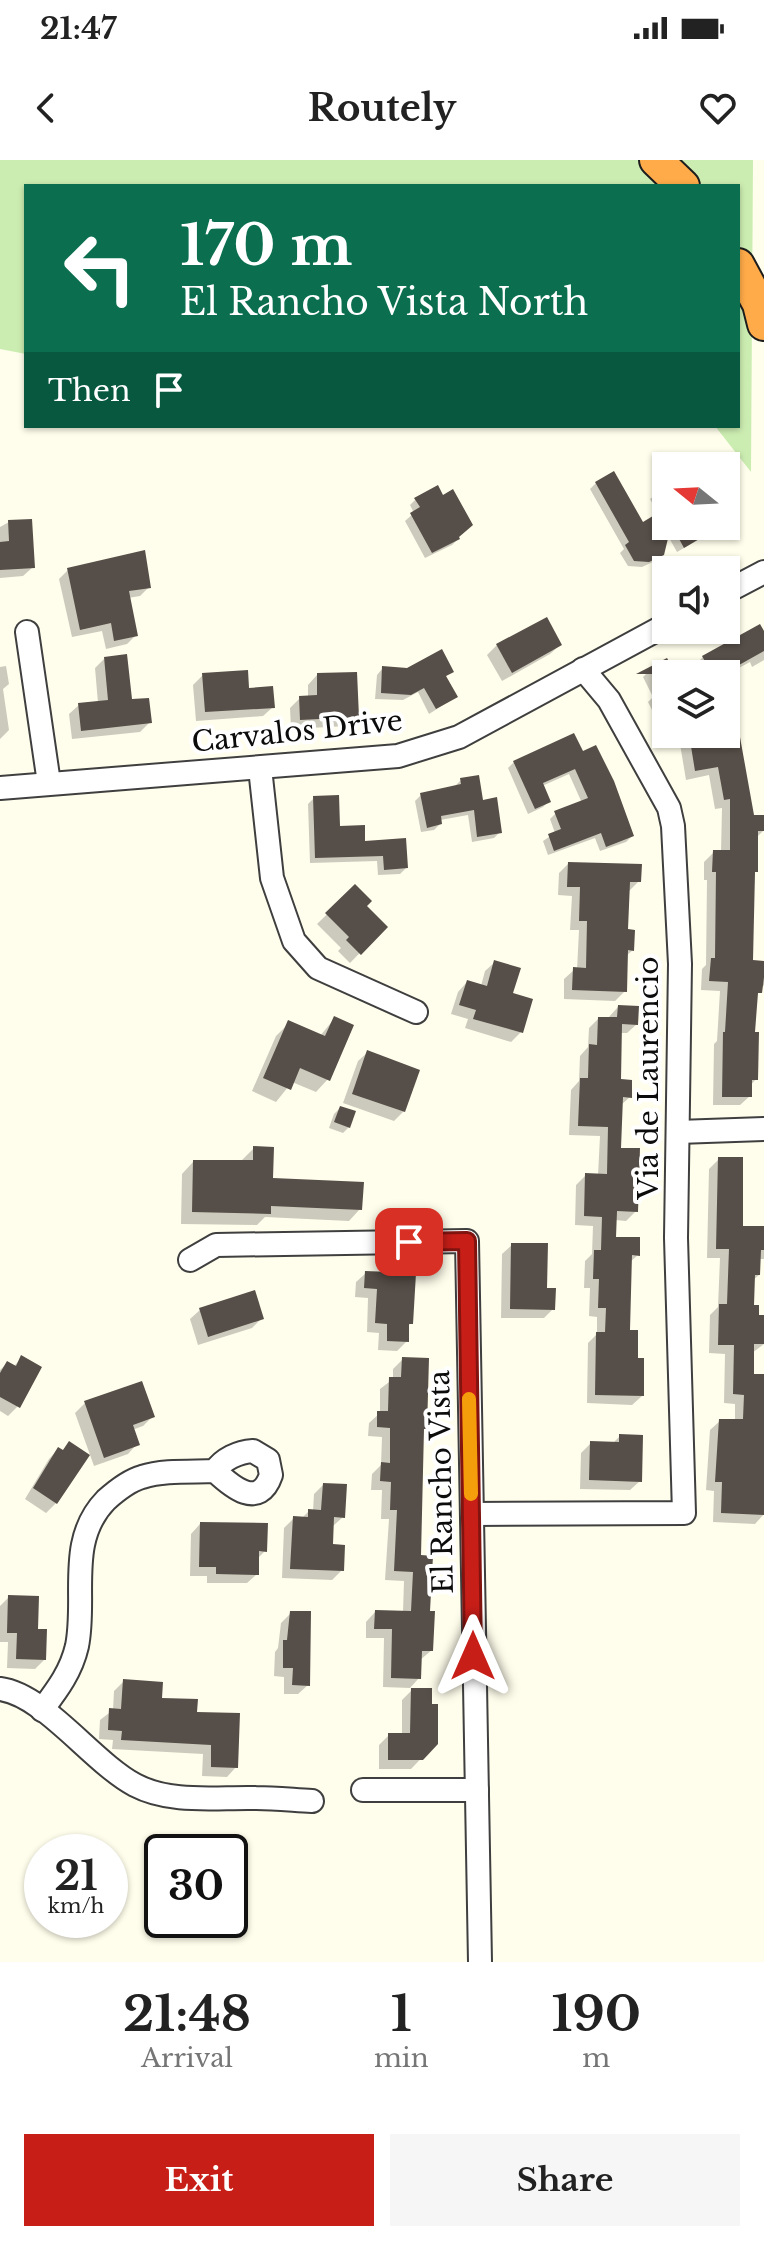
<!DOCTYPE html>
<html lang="en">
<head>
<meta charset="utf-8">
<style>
	body { margin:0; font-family:"Libre Baskerville",serif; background:#f6f6f6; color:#222; height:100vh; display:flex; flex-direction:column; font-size:30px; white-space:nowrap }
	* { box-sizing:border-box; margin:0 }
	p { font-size:26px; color:#767676 }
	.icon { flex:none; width:44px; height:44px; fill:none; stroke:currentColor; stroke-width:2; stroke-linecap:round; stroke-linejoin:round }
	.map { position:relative; height:1802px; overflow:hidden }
	.drawer { display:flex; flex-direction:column; background:#fff; flex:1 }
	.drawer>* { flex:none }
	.guide { position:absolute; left:24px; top:24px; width:716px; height:244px; border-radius:0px; box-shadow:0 2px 6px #0004; background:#0b6e4f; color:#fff; overflow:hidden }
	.needle { width:52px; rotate:288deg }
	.buttons { position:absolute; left:652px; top:292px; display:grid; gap:16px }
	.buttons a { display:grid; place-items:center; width:88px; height:88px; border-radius:0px; background:#fff; box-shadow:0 2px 6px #0004; font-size:40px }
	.speed { position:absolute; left:24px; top:1674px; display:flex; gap:16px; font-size:40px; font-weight:700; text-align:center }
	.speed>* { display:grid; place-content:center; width:104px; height:104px; border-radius:50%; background:#fff; box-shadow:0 2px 6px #0004; line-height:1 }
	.speed small { font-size:20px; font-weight:400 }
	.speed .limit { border:4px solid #111; border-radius:12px; background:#fff; color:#111 }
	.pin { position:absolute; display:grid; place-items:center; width:68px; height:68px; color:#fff; margin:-34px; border-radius:16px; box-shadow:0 4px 12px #0006 }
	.me { position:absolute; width:88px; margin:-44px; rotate:0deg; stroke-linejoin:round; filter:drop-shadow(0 0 6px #0008) }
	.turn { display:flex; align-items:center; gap:28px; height:168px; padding:0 24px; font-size:36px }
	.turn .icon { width:104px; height:104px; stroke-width:2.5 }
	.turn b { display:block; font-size:56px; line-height:68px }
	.then { display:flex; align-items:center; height:76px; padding:0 24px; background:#0003; gap:16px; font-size:30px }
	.eta { display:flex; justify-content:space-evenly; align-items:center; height:136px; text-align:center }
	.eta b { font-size:48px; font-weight:700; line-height:56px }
	.cta { display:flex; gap:16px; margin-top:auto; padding:16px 24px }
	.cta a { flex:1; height:92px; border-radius:0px; background:#c81e18; color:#fff; font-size:32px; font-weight:700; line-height:92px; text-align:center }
	.cta a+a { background:#f6f6f6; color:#222 }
	.status { display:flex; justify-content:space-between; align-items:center; height:56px; padding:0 40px; background:#fff; direction:ltr }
	.status svg { height:22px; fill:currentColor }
	header { display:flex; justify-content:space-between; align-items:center; height:104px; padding:0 24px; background:#fff; font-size:36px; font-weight:700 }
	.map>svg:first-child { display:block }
	.green { fill:#ccedb2 }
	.shadow { fill:#0003 }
	.building { fill:#564e48 }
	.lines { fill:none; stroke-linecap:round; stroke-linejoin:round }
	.minor-casing { stroke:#3f3f3f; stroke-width:26 }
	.highway-casing { stroke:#1d1d1d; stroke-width:36 }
	.minor { stroke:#fff; stroke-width:22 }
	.highway { stroke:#ffab49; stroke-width:32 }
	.route-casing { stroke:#821410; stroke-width:20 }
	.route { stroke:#c81e18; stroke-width:14 }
	.slow { stroke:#f59e0b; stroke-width:14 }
	.labels { text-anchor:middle; stroke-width:8; stroke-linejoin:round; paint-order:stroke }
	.street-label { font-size:28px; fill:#0c0c0c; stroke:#fff }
</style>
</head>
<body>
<div class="status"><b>21:47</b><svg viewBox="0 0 49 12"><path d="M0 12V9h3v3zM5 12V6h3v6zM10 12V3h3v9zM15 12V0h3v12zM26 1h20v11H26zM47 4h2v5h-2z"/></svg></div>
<header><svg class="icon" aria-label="back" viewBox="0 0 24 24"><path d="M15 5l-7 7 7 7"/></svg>Routely<svg class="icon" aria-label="heart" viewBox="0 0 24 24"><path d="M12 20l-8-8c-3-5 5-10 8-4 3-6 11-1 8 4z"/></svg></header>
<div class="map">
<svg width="764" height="1802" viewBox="0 0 764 1802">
	<rect width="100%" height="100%" fill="#fffdeb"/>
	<path class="green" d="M0,0H753L751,312L715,266H738V26H26V194L0,189Z"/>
	<g class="shadow">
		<path d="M596,323L642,364L659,355L650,339L666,327V366H722L677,392L667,374L662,394L655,401L642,407L628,406L620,393L624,389L590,329Z"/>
		<path d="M416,339L458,379L452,385L425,398L405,361L414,353L410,345Z"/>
		<path d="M9,362L33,407L23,416L0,418V367Z"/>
		<path d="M68,410L149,427L140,436L128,438L136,475L127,484L106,489L102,471L72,477L59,419Z"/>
		<path d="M759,466L764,475V500L752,507L750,502L726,515L697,514L693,507L703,497Z"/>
		<path d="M497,485H560L550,494L502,521L487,495Z"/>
		<path d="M104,499L130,542L150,562L140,572L72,579L69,554L79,545L98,543L95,508Z"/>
		<path d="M6,506L9,524L3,529L9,570L0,579V507Z"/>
		<path d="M383,508L451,511L445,517L456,537L429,554L418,532L403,540L375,539L377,515Z"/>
		<path d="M652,508L673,514H666V574H726V571L752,657H764V670L756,678L751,802L764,803V825L755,837L753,874L756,919L750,926V936L740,945H713L714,884L717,881L720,831L701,830L702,809L706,805L707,720H704V702L714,692H721L722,648L715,649L709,615L686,620L680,584L671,588L648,542L653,537L643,517Z"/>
		<path d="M203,515L247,530L273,547L263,556L196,561L193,525Z"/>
		<path d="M317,515L357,556L347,566L291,569L290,548L300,538H308V525Z"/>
		<path d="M573,575L632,676L626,682L600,691L595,678L548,695L543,681L555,673L550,659L556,653L582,643L569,614L542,626L549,641L543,647L528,654L508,608L514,602Z"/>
		<path d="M461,620L481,642L500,672L494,678L472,682L468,655L440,660V664L434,670L421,672L415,641L421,635L455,626Z"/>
		<path d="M314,638L338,668L406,708L400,714L378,715L377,701L310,703L308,644Z"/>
		<path d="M568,704L639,721L629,731L626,771L633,790L626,796L625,831L615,841L564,839V819L574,810H577L579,770H570L572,736L558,735L559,713Z"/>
		<path d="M355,727L364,746L385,767L350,803L338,791L341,788L317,764Z"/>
		<path d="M495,802L511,834L521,872L511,882L465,868L468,859L451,854L458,832L467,822L481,826L485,811Z"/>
		<path d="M618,847L637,864L627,873H620L619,921L630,937L621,945L619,990L636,1051L626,1061L615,1060L614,1079L638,1095L630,1102L628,1172L642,1236L632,1245L587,1243L588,1183L597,1174V1157L589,1156L590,1128H584L585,1101L592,1094L593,1066L575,1065L576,1025L586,1015H598L600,976L569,975L571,930L579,921L580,896L588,887L589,868L598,859L609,857Z"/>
		<path d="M334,859L328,919L316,932L292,922L276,942L252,931L276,876L289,863L320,876Z"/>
		<path d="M368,892L404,951L394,961L343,943L358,901Z"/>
		<path d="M340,948L349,967L343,973L329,968L334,954Z"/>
		<path d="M254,988L271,1020L360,1049L349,1061L265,1057L257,1065L181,1064L182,1014L193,1002L242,1000Z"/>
		<path d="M719,999L741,1068H764V1099H759V1115L753,1120L752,1147L757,1157H764V1184L752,1193V1216H764V1354L755,1364L713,1362L714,1331L706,1330L710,1270L720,1261H735V1244L724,1243L725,1194L709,1193L710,1155L718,1147L720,1098H707L709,1009Z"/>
		<path d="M512,1085L545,1130L553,1149L544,1158H501L502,1094Z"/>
		<path d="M366,1113L411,1163L407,1167V1181L397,1191L378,1190L379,1173L367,1172L368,1138L355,1137L356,1122Z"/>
		<path d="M200,1150L262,1158L252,1168L198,1185L190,1159Z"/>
		<path d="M22,1198L18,1246L8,1256L0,1251V1210L7,1203L13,1207Z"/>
		<path d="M403,1199L422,1271L418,1397L432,1490L420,1500L419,1518L410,1528L383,1527L384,1478H366V1462L375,1452H403L404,1421L385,1420L389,1359H381L382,1330H371L372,1314L381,1305L382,1277L368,1276L369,1263L380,1253V1229L393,1219V1209Z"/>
		<path d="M85,1243L152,1257L143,1266L132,1270L137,1284L128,1294L94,1306L75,1253Z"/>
		<path d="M620,1276L640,1321L630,1330L580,1329L581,1293L591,1283L612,1284Z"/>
		<path d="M69,1284L87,1296L56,1343L46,1353L25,1339L49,1299L58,1289L62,1291Z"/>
		<path d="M323,1325L343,1357L333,1366L331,1386L342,1410L332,1420L282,1418L284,1368L293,1359H301L309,1351H313L314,1334Z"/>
		<path d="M200,1364L265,1391L257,1399V1414L247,1423H207V1416H190L191,1374Z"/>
		<path d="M9,1437L36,1471L44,1500L35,1509L7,1508L8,1482H0V1446Z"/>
		<path d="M291,1453L308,1525L298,1534H284V1517L274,1516L275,1492L278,1488L281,1463Z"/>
		<path d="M124,1521L195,1554L236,1607L227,1617L202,1616L203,1594L112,1589L113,1580L99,1579L100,1560L113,1550L114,1531Z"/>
		<path d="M412,1530L436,1583L411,1609H379V1585L389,1575H402V1540Z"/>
	</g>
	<g class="building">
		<path d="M614,311L643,362L666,348V366H671L664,395L649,402L634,401L625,385L629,382L595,322Z"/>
		<path d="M438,325L443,335L453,329L473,365L459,377L460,379L432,393L410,353L420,347L414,338Z"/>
		<path d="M32,359L35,408L0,410V382L9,381L8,360Z"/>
		<path d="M672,366H721L684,388Z"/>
		<path d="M145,390L151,428L129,431L138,476L114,481L111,463L80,470L67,408Z"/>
		<path d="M547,457L562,485L512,513L496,484Z"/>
		<path d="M760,464L764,471V491L723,514H712L702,496Z"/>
		<path d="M442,489L454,512L446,516L458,537L436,549L424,528L411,535L381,533L382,506L407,508Z"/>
		<path d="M127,494L132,539L149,538L152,563L81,571L78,543L108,540L104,497Z"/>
		<path d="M667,498L676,514H666V535L655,514H636Z"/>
		<path d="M248,510L249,528L273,526L275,548L205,552L202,513Z"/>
		<path d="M357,512L359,557L300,560L299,536L317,535V513Z"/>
		<path d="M738,566L754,655H764V671H758V712H755L753,800L764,801V817L762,833H758L755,872H759L758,920H752V937H722L723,872H725L728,822L709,821L711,798H715L716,712H712L713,690H730V639L724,640L718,607L695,611L689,574H726V569Z"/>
		<path d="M574,573L583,591L596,585L614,621L634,676L606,687L601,673L554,691L548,674L561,669L554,651L588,638L575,609L543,623L551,642L535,649L513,601Z"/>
		<path d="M479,615L483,640L497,637L502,673L477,677L474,650L441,656L442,664L427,668L420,633L461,624L460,618Z"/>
		<path d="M339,635L340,666L365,665V681L406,678L408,708L384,710L383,696L315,698L313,636Z"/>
		<path d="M568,702L642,704L641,722H630L628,769L635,770L634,791L628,790L627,832L572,830L573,807L586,808L587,761H579L580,727H567Z"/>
		<path d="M355,724L372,741L367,746L388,767L361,795L346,780L349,777L325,753Z"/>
		<path d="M494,800L521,808L513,833L533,839L523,873L473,859L476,850L459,845L467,820L487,826Z"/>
		<path d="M618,845L639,846L638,865L622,864L621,919L632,920V938L623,937L621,988H640L638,1052L617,1051L616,1077H640V1096L632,1095L630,1170H638V1198H644V1236L595,1235L596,1172H605L606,1148H598L599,1119H593L594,1090H601L602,1057L584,1056L585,1013L607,1014L608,967L578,966L580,918H588L589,884L597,885L598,857H617Z"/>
		<path d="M334,856L354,865L330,921L300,908L291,930L263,918L288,860L325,876Z"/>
		<path d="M367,890L420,910L405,952L352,934Z"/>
		<path d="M340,946L356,951L350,968L334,962Z"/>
		<path d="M253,986L274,987L273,1018L364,1022L362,1050L271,1046V1054L192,1052L193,1000H253Z"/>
		<path d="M718,997H743V1066H764V1090H761L760,1115H755L754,1145H759V1155H764V1184H754V1214H764V1355L721,1353L722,1322H715L719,1259H743L744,1235L733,1234L734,1185H718L719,1144H727L729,1089H716Z"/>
		<path d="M511,1083H548L547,1128H556L555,1150L510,1149Z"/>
		<path d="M365,1111L416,1113L413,1164H409V1182L387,1181V1164L375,1163L377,1129L364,1128Z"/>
		<path d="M255,1130L264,1159L208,1177L199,1148Z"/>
		<path d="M21,1195L42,1207L20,1248L0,1237V1213L7,1201L16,1206Z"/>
		<path d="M402,1197L429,1198L427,1269H424L421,1395L433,1396L430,1451H435L433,1491H422L421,1519L391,1518L392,1469H374L375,1450L411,1451L413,1412L394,1411L397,1350H390L391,1322L380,1321L381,1302L390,1303V1268L377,1267V1251H388L389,1217H401Z"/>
		<path d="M142,1221L155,1257L133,1265L140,1285L104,1298L84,1241Z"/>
		<path d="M619,1274L643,1275L642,1322L589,1320L590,1281L619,1282Z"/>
		<path d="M69,1281L90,1295L57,1344L33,1328L58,1287L63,1290Z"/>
		<path d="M323,1323L347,1324L345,1358L334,1357L333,1384L345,1385L344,1411L290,1409L293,1356L308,1357V1349L321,1350Z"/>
		<path d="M200,1362L268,1363L267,1392L259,1391V1415L216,1414V1407H199Z"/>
		<path d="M8,1435L39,1436L38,1469H47L46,1500L16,1499L17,1473H7Z"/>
		<path d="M290,1451H311L310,1526L292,1525L293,1508H283V1480H287Z"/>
		<path d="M123,1519L163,1522L162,1538L198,1539L197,1552L240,1553L238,1608L211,1607V1585L121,1580L122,1571L108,1570L109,1548L121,1549Z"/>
		<path d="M411,1528H432V1544H438V1584L423,1600H388V1573H410Z"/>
	</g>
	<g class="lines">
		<defs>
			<g id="minor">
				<path d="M726,432L764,412"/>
				<path d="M27,472L49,623"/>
				<path d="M260,608L272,718L294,781L318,808L416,852"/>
				<path d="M0,628L398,596L459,577L666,465"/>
				<path d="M678,972L764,969"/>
				<path d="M190,1100L216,1085L467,1081L480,1802"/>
				<path d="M472,1354L684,1353L676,1078L680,804L673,666L669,648L609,540L583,509"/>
				<path d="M0,1529C45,1535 92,1602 135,1625C171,1644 216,1637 256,1638C275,1638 293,1640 312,1641"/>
				<path d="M42,1550C57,1530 71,1512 77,1486C87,1437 66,1381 106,1340C116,1331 128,1321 142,1317C164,1310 191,1312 215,1311C232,1327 259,1350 271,1315L268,1300L253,1291C238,1292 223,1299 215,1311"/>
				<path d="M363,1630H477"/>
			</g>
			<g id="highway">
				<path d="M656,0L683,26"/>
				<path d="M738,105L759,144L764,164"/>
			</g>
		</defs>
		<use href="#minor" class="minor-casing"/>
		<use href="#highway" class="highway-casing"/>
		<use href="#minor" class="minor"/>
		<use href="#highway" class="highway"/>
	</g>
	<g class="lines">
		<defs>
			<path id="route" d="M409,1082L467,1081L473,1496"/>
		</defs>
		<use href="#route" class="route-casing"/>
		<use href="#route" class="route"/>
		<path class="slow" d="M469,1239L471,1334"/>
	</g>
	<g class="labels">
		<g class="street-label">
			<text transform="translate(297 571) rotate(-6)" y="10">Carvalos Drive</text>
			<text transform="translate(648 918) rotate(-90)" y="10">Via de Laurencio</text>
			<text transform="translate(441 1322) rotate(-91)" y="10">El Rancho Vista</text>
		</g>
	</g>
</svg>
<div class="buttons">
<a><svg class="needle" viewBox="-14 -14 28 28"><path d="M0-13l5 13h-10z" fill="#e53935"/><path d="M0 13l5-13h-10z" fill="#767676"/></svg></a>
<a><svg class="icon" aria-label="sound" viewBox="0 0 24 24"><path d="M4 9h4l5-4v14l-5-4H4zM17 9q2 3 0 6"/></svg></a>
<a><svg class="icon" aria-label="layers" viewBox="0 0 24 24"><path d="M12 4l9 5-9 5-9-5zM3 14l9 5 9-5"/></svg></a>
</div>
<div class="speed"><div>21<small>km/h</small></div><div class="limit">30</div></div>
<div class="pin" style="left:409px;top:1082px;background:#d93025"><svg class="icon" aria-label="arrive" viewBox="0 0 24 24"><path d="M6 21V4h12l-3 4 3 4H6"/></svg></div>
<svg class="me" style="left:473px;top:1496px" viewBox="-20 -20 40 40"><path d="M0-17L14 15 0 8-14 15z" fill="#c81e18" stroke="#fff" stroke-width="4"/></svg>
<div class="guide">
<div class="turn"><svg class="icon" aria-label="left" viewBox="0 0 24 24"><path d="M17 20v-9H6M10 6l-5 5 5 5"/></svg><div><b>170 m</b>El Rancho Vista North</div></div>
<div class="then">Then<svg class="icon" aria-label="arrive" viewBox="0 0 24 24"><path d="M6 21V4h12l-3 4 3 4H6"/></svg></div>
</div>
</div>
<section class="drawer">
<div class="eta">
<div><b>21:48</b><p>Arrival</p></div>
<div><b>1</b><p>min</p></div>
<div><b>190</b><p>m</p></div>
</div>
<div class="cta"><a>Exit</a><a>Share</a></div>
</section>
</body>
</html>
